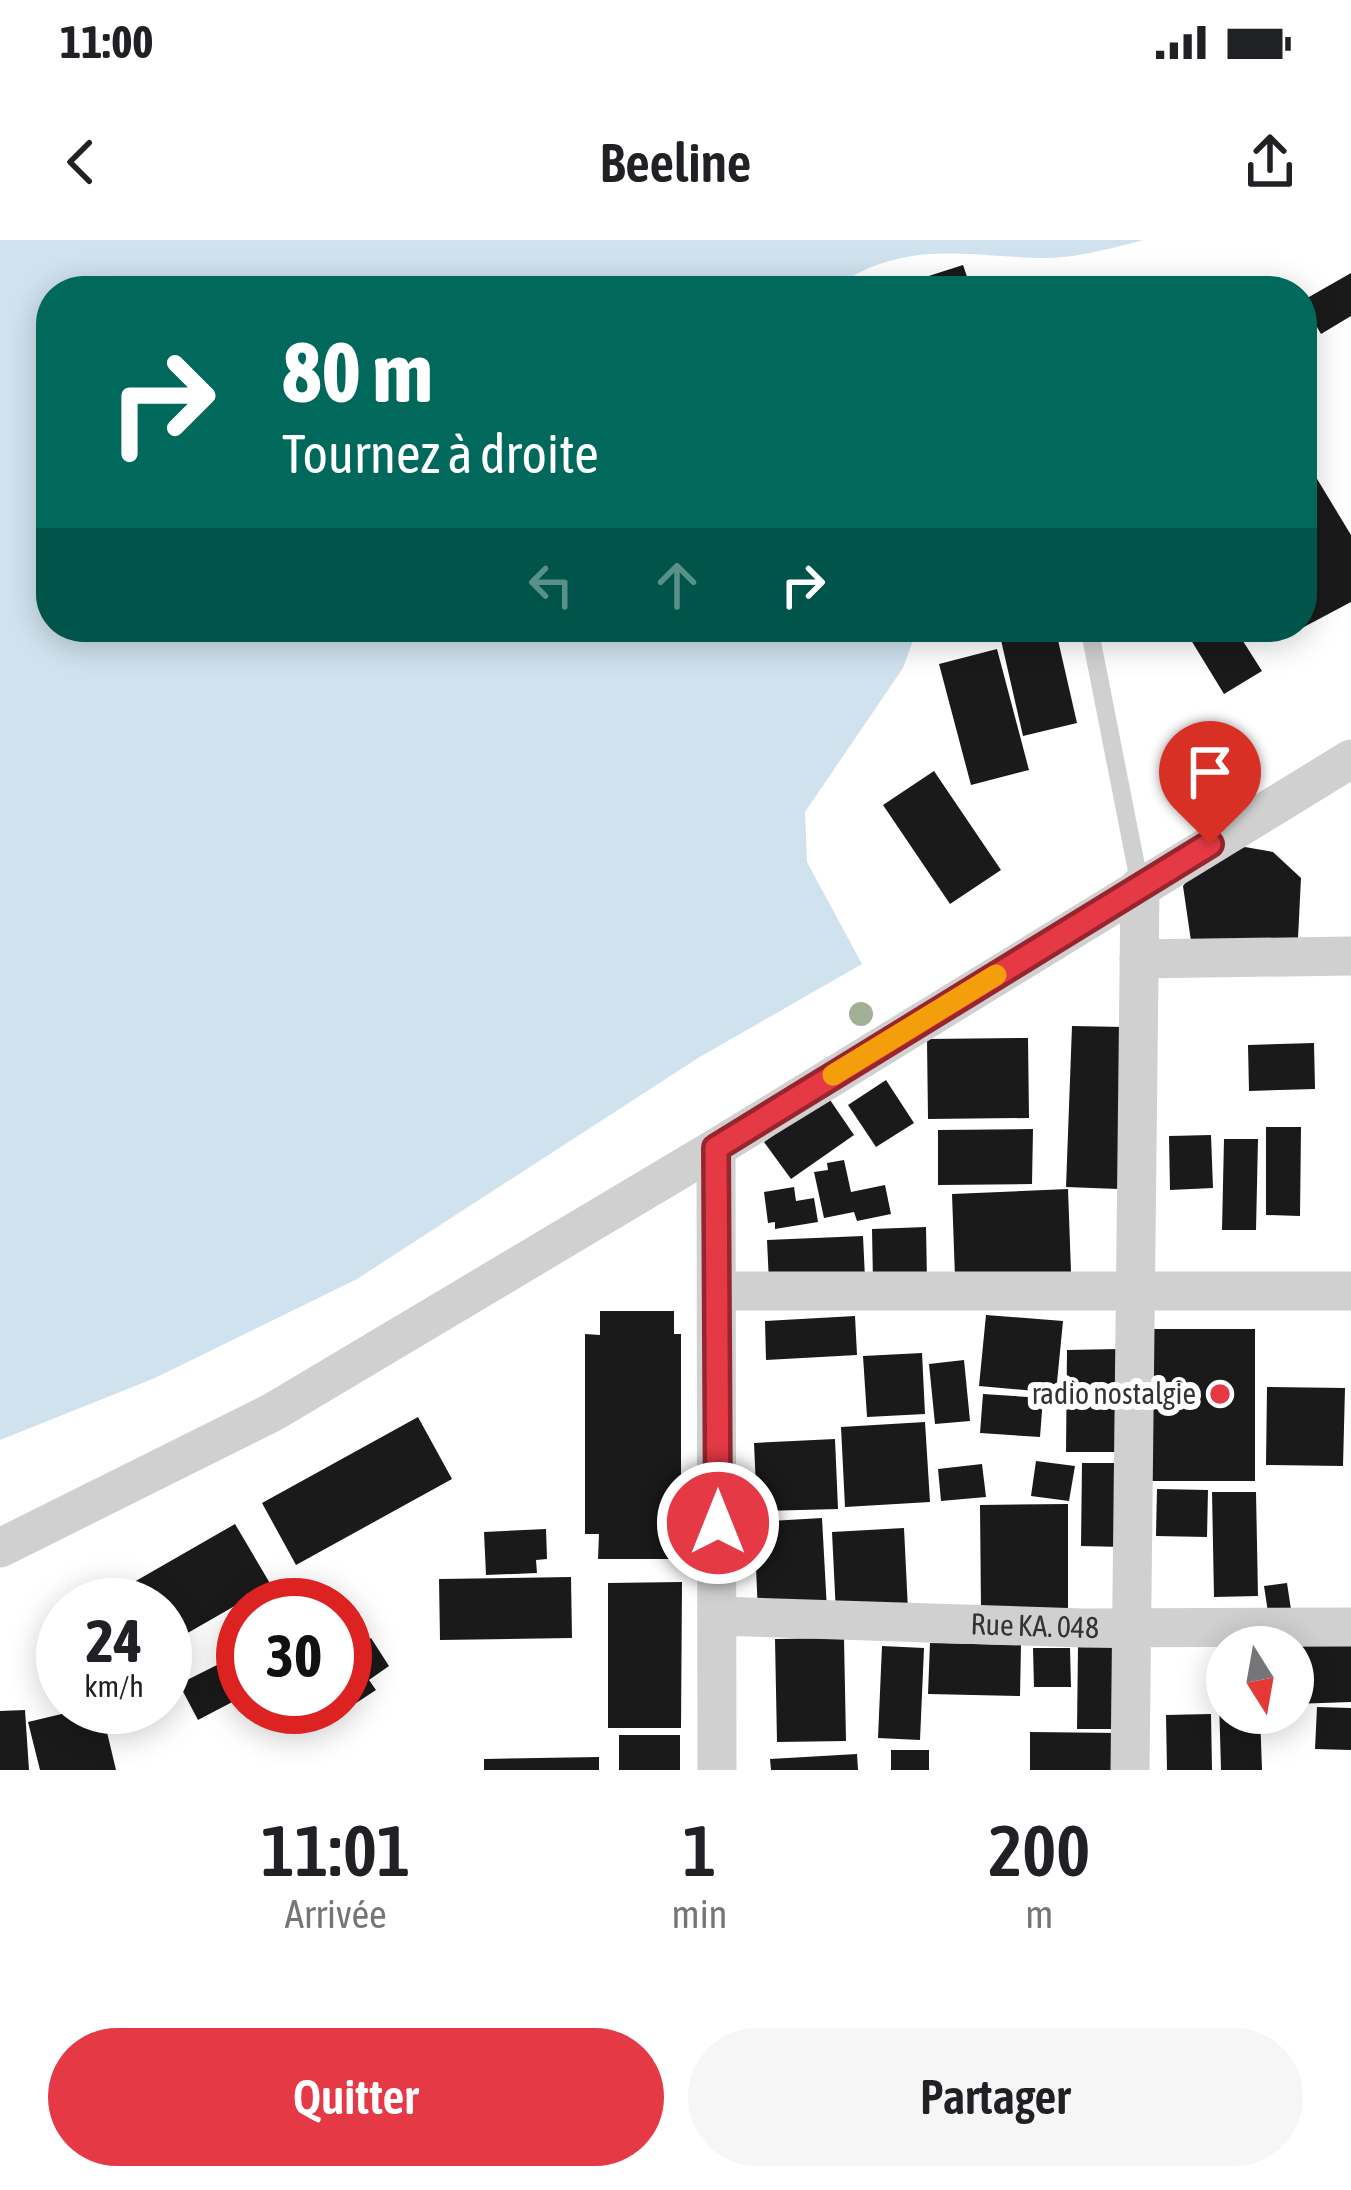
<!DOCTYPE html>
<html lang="fr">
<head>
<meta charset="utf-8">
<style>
	body { margin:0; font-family:"Asap Condensed",sans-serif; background:#f6f6f6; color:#202124; height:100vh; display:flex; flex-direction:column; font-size:45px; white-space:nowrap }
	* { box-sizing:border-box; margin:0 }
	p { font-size:39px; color:#757577 }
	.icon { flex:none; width:66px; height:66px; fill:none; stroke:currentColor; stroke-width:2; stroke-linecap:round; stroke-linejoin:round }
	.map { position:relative; height:1530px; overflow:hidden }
	.drawer { display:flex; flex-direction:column; background:#fff; flex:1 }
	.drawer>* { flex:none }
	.hud { position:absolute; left:36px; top:36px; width:1281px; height:366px; border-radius:48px; box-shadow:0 6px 30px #0003; background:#00695c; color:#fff; overflow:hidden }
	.needle { width:78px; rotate:169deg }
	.controls { position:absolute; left:1206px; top:1386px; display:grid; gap:24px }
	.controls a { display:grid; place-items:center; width:108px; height:108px; border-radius:50%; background:#fff; box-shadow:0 6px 30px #0003; font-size:60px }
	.speed { position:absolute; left:36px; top:1338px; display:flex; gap:24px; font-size:60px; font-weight:700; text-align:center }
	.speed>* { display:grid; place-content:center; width:156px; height:156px; border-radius:50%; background:#fff; box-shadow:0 6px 30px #0003; line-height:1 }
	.speed small { font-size:30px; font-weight:400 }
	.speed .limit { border:18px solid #d22; background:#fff; color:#111 }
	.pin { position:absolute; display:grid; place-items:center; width:102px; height:102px; color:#fff; margin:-123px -51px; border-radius:50% 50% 50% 0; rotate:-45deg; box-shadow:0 0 12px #0007 }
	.pin .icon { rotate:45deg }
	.me { position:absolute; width:132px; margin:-66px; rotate:0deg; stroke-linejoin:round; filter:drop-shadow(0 0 9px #0008) }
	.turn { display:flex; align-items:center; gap:42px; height:252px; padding:0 48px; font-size:54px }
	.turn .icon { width:156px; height:156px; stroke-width:2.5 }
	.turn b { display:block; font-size:84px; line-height:102px }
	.lanes { display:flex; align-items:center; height:114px; padding:0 48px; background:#0003; justify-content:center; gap:60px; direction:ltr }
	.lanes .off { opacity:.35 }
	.eta { display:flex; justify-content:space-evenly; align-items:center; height:204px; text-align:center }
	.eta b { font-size:72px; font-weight:600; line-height:84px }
	.cta { display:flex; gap:24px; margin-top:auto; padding:24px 48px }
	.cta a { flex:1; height:138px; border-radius:72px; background:#e63946; color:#fff; font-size:48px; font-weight:600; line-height:138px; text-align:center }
	.cta a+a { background:#f6f6f6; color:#202124 }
	.status { display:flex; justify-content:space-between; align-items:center; height:84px; padding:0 60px; background:#fff; direction:ltr }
	.status svg { height:33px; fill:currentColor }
	header { display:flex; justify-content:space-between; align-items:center; height:156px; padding:0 48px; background:#fff; font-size:54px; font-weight:600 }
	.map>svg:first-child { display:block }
	.water { fill:#cfe2ee }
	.building { fill:#1a1a1a }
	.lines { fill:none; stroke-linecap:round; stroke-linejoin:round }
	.service { stroke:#d0d0d0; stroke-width:18 }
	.minor { stroke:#d0d0d0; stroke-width:39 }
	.tree { fill:#a2b095 }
	.route-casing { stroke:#96252e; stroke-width:30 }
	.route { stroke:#e63946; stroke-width:21 }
	.slow { stroke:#f59e0b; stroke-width:21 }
	.poi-dot { fill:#e63946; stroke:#fff; stroke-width:4.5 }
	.labels { text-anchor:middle; stroke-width:12; stroke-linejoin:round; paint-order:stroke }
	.poi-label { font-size:30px; fill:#333; stroke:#fff; text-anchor:end }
	.street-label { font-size:30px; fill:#333; stroke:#fff }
</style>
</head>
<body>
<div class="status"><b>11:00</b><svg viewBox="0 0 49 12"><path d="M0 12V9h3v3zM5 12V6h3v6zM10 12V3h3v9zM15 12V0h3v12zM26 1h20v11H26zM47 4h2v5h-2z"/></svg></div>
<header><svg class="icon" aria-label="back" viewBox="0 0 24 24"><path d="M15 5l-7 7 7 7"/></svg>Beeline<svg class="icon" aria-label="share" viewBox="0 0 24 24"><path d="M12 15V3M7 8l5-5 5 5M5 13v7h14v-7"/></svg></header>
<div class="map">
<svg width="1351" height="1530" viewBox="0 0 1351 1530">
	<rect width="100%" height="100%" fill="#fff"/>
	<path class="water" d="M0,0H1144C1112,8 1077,18 1044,18C971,17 912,0 846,40V51H51V387H918L903,428L805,572L807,622L862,724L698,818L357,1039L155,1138L0,1200Z"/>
	<g class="building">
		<path d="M963,25L972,51H885V50Z"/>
		<path d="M1351,33V76L1321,94L1302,61Z"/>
		<path d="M1302,214L1351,295V362L1302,388Z"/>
		<path d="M998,387H1055L1077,483L1023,496Z"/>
		<path d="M1183,387H1234L1262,431L1224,454Z"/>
		<path d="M997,409L1029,530L971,545L939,424Z"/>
		<path d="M934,531L1001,630L950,664L883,565Z"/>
		<path d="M1245,607L1273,612L1301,638L1298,698L1191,701L1183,646L1205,618Z"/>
		<path d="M1072,786L1125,787L1119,949L1066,947Z"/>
		<path d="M1028,798L1029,878L928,879L927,799Z"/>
		<path d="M1314,803L1315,849L1249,851L1248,805Z"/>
		<path d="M886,840L914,883L876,907L848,865Z"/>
		<path d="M828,857L854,895L791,939L764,902Z"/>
		<path d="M1266,887H1301L1300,976L1266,975Z"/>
		<path d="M1033,889L1032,944L938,945V890Z"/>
		<path d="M1211,895L1213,948L1170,950L1169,896Z"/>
		<path d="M1224,899H1258L1256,990H1222Z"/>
		<path d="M844,920L851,952L885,945L891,974L857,981L854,972L824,978L814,932L828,930L827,923Z"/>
		<path d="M794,947L796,961L814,958L818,982L775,989V982L768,983L764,952Z"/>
		<path d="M1068,949L1071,1032L955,1037L952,954Z"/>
		<path d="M926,987L927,1040L873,1041L872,989Z"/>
		<path d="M863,996L865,1038L769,1042L767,1000Z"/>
		<path d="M600,1071H674V1094H681V1293H670V1319H598L599,1294H585V1094L600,1095Z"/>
		<path d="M986,1075L1063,1081L1056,1153L979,1146Z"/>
		<path d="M855,1076L857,1115L766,1120L765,1081Z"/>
		<rect x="1152" y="1089" width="103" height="152"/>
		<path d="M1120,1109V1212H1066L1067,1110Z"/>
		<path d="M922,1113L925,1174L867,1177L863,1116Z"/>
		<path d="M964,1120L970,1181L935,1184L929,1124Z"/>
		<path d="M1267,1147L1345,1148L1343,1226L1266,1225Z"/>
		<path d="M983,1154L1043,1158L1040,1197L980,1193Z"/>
		<path d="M418,1177L452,1239L296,1325L262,1263Z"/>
		<path d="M925,1182L930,1262L845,1267L841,1187Z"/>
		<path d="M835,1199L838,1269L757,1271L754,1203Z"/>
		<path d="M1036,1221L1075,1226L1069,1261L1031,1256Z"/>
		<path d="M1082,1223H1124L1123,1307L1081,1306Z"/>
		<path d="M982,1224L986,1257L941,1261L938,1229Z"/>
		<path d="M1157,1249L1208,1250L1207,1297L1156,1296Z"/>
		<path d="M1212,1252H1256L1258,1356L1214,1357Z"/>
		<path d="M1068,1264V1370H981L980,1265Z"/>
		<path d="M822,1278L827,1370L758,1373L754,1282Z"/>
		<path d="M235,1284L271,1345L165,1406V1365H94Z"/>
		<path d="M904,1288L908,1370L836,1374L832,1292Z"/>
		<path d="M546,1289L547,1319L536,1320L537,1333L486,1335L484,1292Z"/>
		<path d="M571,1337L572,1398L440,1400L439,1339Z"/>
		<path d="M682,1342L681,1488H608V1343Z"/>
		<path d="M1287,1343L1292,1376L1269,1379L1264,1346Z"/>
		<path d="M371,1398L389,1426L369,1440L376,1450L347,1469L345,1404L350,1412Z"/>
		<path d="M844,1398L846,1501L777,1502L775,1399Z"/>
		<path d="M1351,1398V1462L1293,1464V1407H1273V1399Z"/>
		<path d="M930,1403L1021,1405L1020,1456L928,1454Z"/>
		<path d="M882,1406L924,1408L920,1500L878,1498Z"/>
		<path d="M1078,1407L1124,1408L1123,1489H1077Z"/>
		<path d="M1033,1408H1070L1071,1447H1034Z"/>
		<path d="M219,1424L238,1459L198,1480L179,1444Z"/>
		<path d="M1219,1459H1227V1473H1260L1262,1530H1221Z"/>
		<path d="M91,1467H101L116,1530H40L28,1482Z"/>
		<path d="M1317,1467L1351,1468V1510L1315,1509Z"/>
		<path d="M25,1470L29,1530H0V1471Z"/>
		<path d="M1211,1474L1212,1530H1167L1166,1475Z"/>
		<path d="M1030,1492L1120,1493V1530H1030Z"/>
		<rect x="619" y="1495" width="61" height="35"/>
		<rect x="891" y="1510" width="38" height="20"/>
		<path d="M857,1514L858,1530H771L770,1519Z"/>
		<path d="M599,1517V1530H484V1519Z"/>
	</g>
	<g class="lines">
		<path class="service" d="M1089,387L1140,646"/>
		<g class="minor">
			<path d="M1139,719L1351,716"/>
			<path d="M716,908L717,1530"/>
			<path d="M718,1051H1351"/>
			<path d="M0,1308L273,1172L716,908L1351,519"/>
			<path id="s1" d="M717,1376L1083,1388L1351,1387"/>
			<path d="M1130,1530L1140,646"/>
		</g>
	</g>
	<circle class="tree" cx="861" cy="774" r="12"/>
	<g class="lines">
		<defs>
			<path id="route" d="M718,1283L716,908L1210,604"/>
		</defs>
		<use href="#route" class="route-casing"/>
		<use href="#route" class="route"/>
		<path class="slow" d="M833,835L996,735"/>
	</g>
	<circle class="poi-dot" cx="1220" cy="1154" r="12"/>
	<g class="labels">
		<g class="poi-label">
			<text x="1196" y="1164">radio nostalgie</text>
		</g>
		<g class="street-label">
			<text dy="10" stroke="none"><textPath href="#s1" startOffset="318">Rue KA. 048</textPath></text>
		</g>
	</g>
</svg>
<div class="controls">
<a><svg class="needle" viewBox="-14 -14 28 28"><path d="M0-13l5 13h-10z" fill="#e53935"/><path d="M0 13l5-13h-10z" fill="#757577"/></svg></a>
</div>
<div class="speed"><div>24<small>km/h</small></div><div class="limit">30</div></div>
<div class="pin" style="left:1210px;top:604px;background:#d93025"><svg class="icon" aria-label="arrive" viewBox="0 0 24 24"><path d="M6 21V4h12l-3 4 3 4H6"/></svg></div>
<svg class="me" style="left:718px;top:1283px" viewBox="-20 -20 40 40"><circle r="17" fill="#e63946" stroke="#fff" stroke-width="3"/><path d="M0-11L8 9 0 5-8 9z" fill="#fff"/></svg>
<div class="hud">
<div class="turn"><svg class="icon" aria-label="right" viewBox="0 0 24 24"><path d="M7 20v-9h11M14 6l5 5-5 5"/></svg><div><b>80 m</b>Tournez à droite</div></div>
<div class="lanes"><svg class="icon off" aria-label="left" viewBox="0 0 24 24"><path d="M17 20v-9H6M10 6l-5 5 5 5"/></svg><svg class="icon off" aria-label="ahead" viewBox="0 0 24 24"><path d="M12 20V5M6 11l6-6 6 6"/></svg><svg class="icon" aria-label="right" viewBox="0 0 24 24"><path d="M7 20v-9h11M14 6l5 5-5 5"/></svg></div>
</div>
</div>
<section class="drawer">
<div class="eta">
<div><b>11:01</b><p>Arrivée</p></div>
<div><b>1</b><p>min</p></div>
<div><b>200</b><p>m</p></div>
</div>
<div class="cta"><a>Quitter</a><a>Partager</a></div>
</section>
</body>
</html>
